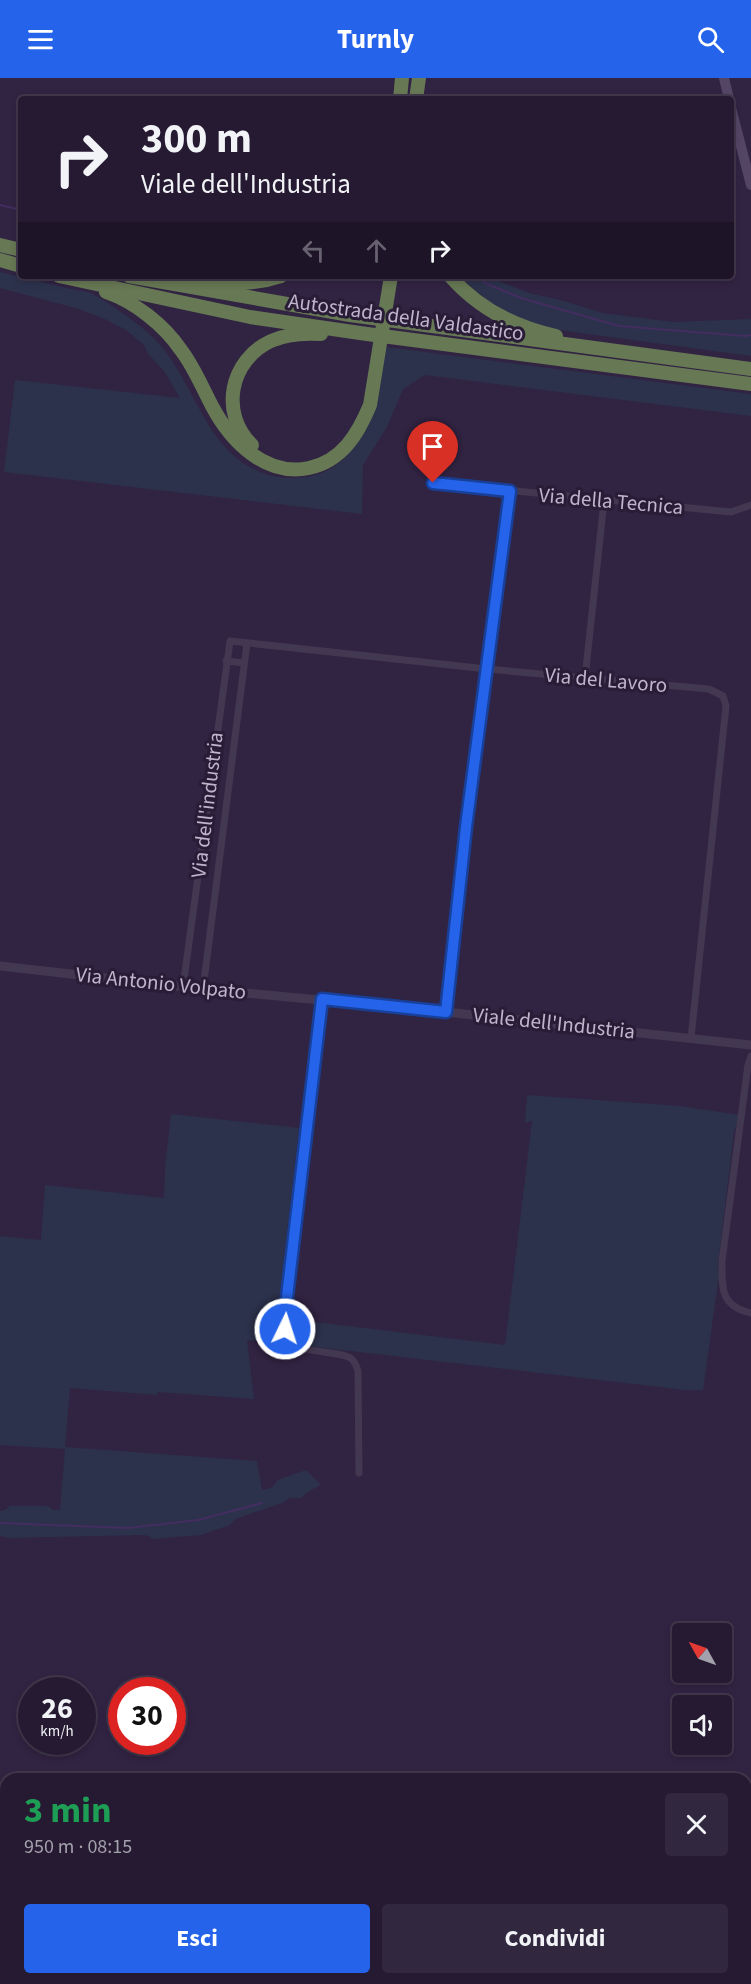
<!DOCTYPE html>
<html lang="it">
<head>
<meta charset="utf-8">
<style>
	body { margin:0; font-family:"Source Sans 3",sans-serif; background:#31273e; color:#f1f3f6; height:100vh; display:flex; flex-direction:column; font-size:22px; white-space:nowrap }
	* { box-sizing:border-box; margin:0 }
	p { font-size:20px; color:#a3a1ac }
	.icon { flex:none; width:33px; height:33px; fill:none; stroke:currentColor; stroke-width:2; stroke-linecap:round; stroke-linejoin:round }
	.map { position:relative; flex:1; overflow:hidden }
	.side { position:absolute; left:0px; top:1695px; width:752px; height:212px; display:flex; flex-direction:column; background:#251a32; border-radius:18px 18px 0 0; box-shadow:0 3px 9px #0003,0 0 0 2px #42384d }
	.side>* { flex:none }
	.hud { position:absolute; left:18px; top:18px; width:716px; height:183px; border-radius:6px; box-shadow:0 3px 9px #0003,0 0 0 2px #42384d; background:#251a32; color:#f1f3f6; overflow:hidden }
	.needle { width:39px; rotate:310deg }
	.controls { position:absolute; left:672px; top:1545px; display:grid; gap:12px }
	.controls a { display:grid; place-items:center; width:60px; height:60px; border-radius:6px; background:#251a32; box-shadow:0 3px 9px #0003,0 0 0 2px #42384d; font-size:30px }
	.speed { position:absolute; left:18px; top:1599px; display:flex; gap:12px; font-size:30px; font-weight:700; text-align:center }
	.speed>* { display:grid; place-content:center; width:78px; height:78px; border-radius:50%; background:#251a32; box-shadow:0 3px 9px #0003,0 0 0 2px #42384d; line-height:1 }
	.speed small { font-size:15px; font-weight:400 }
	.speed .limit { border:9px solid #d22; background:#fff; color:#111 }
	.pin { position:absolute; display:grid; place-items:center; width:51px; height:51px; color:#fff; margin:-62px -26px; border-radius:50% 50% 50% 0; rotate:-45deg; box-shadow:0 0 6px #0007 }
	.pin .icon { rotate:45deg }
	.me { position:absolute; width:66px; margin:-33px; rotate:4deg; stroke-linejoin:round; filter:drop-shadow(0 0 4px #0008) }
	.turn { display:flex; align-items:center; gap:21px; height:126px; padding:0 24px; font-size:27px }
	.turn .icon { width:78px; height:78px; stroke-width:2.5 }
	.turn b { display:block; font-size:42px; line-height:51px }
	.lanes { display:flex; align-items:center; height:57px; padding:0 24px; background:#0003; justify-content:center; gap:30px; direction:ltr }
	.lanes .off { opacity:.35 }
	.round { display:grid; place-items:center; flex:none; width:63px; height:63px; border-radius:6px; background:#31273e }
	.overview { display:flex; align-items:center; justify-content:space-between; height:102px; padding:0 24px }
	h1 { font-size:36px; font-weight:700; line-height:45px; color:#1e9e55 }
	.button { display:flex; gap:12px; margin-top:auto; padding:12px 24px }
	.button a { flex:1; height:69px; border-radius:6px; background:#2563eb; color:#fff; font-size:24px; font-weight:700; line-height:69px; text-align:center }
	.button a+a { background:#31273e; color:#f1f3f6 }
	header { display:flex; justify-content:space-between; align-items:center; height:78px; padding:0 24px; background:#2563eb; color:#fff; font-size:27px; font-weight:700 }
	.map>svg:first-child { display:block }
	.green { fill:#2c324c }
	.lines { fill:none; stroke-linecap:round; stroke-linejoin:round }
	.stream { stroke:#442d60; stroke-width:2 }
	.minor { stroke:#433852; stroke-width:7 }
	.tertiary { stroke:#433852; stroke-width:9 }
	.secondary { stroke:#554565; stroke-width:10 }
	.motorway { stroke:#677854; stroke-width:14 }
	.route-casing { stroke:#184099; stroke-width:15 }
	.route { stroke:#2563eb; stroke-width:10 }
	.labels { text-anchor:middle; stroke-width:6; stroke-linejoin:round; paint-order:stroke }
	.street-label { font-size:21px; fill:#c0b4cc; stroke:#281c37 }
</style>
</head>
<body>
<header><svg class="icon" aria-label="menu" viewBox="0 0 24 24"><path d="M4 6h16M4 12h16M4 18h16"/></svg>Turnly<svg class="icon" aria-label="search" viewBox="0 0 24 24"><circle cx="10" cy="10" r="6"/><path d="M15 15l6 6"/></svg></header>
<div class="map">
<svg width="751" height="1906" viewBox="0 0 751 1906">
	<rect width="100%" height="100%" fill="#312342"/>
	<g class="green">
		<path d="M0,194C22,199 45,205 67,210C75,212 86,213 93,216C111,226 130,240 146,253C183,284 194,334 225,369C242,388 264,399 289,400C364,402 376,327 386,269L751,316V338L425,297L403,311L387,349L363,387L362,436L4,394L15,302L180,320L164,293L148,276L144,267L126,252L107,242L79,231L0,210Z"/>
		<path d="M460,198H486L529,215L564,223L602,235L674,244L751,241V278L536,249L494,227L476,213Z"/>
		<path d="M527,1017L680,1028L740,1037L734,1054L718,1186L719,1197L703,1312H685L299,1267L289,1257L290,1241L505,1267L532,1043L525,1045Z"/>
		<path d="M171,1036L299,1050L285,1170L278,1248L279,1265L247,1262L254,1321L158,1314L157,1317L70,1310L65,1369L257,1383L262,1412C269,1411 275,1409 277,1402L306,1392L321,1407L309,1413L301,1420H290L282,1425L235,1441L230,1447L201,1457L152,1461L149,1458L142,1457L10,1460L0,1458V1433H3L10,1428H45L50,1429L53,1432H60L65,1371L0,1367V1158L41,1162L45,1107L164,1120L165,1090Z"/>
	</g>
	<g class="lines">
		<g class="stream">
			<path d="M0,127L21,132"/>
			<path d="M479,198L485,205L521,220L619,248L745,258L751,257"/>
			<path d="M0,1445L128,1450L198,1442L262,1425"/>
		</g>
		<g class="minor">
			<path d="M433,405L731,434L751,427"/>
			<path d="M226,583L244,585"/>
			<path d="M585,600L604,423"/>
			<path d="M183,909L230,563L487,591L709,611L723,618L726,628L691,960"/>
			<path d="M203,911L247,565"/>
			<path d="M322,921L285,1236C285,1278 312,1270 342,1277C347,1278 352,1280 354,1284C356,1286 357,1290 358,1293L359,1395"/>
			<path d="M446,934L466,749L510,413"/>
			<path d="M751,978L748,987L722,1183C722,1210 720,1228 751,1235"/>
		</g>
		<path class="tertiary" d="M0,888L203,911L446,934L751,967"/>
		<g class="secondary">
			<path d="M724,0L729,21"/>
			<path d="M730,26L751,107"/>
		</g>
		<g class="motorway">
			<path d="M400,21L402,0"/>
			<path d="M416,21L419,0"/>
			<path d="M0,167L21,172"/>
			<path d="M0,182L21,188"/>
			<path d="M59,198L250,239L367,256L751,306"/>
			<path d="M129,198L350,237L751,291"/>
			<path d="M450,198C478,230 514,249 556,258"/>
			<path d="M203,203C228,207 257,206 281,198"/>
			<path d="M106,214C135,224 164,247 181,272C194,289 202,309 212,328C231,364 266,399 309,390C342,383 358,356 370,327L391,198"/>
			<path d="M252,367C219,335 230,282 271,263C286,256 304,255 321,256"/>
		</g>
	</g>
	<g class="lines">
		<defs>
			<path id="route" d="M285,1251V1236L322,921L446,934L466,749L510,413L433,405"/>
		</defs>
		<use href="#route" class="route-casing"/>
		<use href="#route" class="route"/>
	</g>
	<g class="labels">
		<g class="street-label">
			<text transform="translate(406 239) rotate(8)" y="7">Autostrada della Valdastico</text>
			<text transform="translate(611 423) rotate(5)" y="7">Via della Tecnica</text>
			<text transform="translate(606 602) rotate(5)" y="7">Via del Lavoro</text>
			<text transform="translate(207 727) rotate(-83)" y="7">Via dell'industria</text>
			<text transform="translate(161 905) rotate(6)" y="7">Via Antonio Volpato</text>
			<text transform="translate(554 945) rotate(6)" y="7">Viale dell'Industria</text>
		</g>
	</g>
</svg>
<div class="controls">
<a><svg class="needle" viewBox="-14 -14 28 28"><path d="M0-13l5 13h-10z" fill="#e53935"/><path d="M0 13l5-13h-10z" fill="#a3a1ac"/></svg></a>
<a><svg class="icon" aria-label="sound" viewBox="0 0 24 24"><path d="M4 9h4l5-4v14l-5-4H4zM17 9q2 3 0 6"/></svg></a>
</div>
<div class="speed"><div>26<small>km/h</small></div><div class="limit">30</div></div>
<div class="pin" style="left:433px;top:405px;background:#d93025"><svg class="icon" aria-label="arrive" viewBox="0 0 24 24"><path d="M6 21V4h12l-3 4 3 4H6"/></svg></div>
<svg class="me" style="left:285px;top:1251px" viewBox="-20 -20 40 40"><circle r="17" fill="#2563eb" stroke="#fff" stroke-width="3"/><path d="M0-11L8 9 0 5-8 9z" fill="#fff"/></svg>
<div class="hud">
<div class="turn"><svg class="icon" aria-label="right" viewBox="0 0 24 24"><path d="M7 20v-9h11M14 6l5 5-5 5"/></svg><div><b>300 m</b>Viale dell'Industria</div></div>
<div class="lanes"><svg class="icon off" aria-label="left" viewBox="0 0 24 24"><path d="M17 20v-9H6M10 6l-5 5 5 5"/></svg><svg class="icon off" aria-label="ahead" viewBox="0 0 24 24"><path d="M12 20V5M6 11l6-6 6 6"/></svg><svg class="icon" aria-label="right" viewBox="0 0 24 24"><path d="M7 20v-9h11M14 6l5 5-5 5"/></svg></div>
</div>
<section class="side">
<div class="overview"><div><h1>3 min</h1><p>950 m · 08:15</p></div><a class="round"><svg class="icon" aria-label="close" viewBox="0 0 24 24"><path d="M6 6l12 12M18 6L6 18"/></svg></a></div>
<div class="button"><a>Esci</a><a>Condividi</a></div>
</section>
</div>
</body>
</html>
